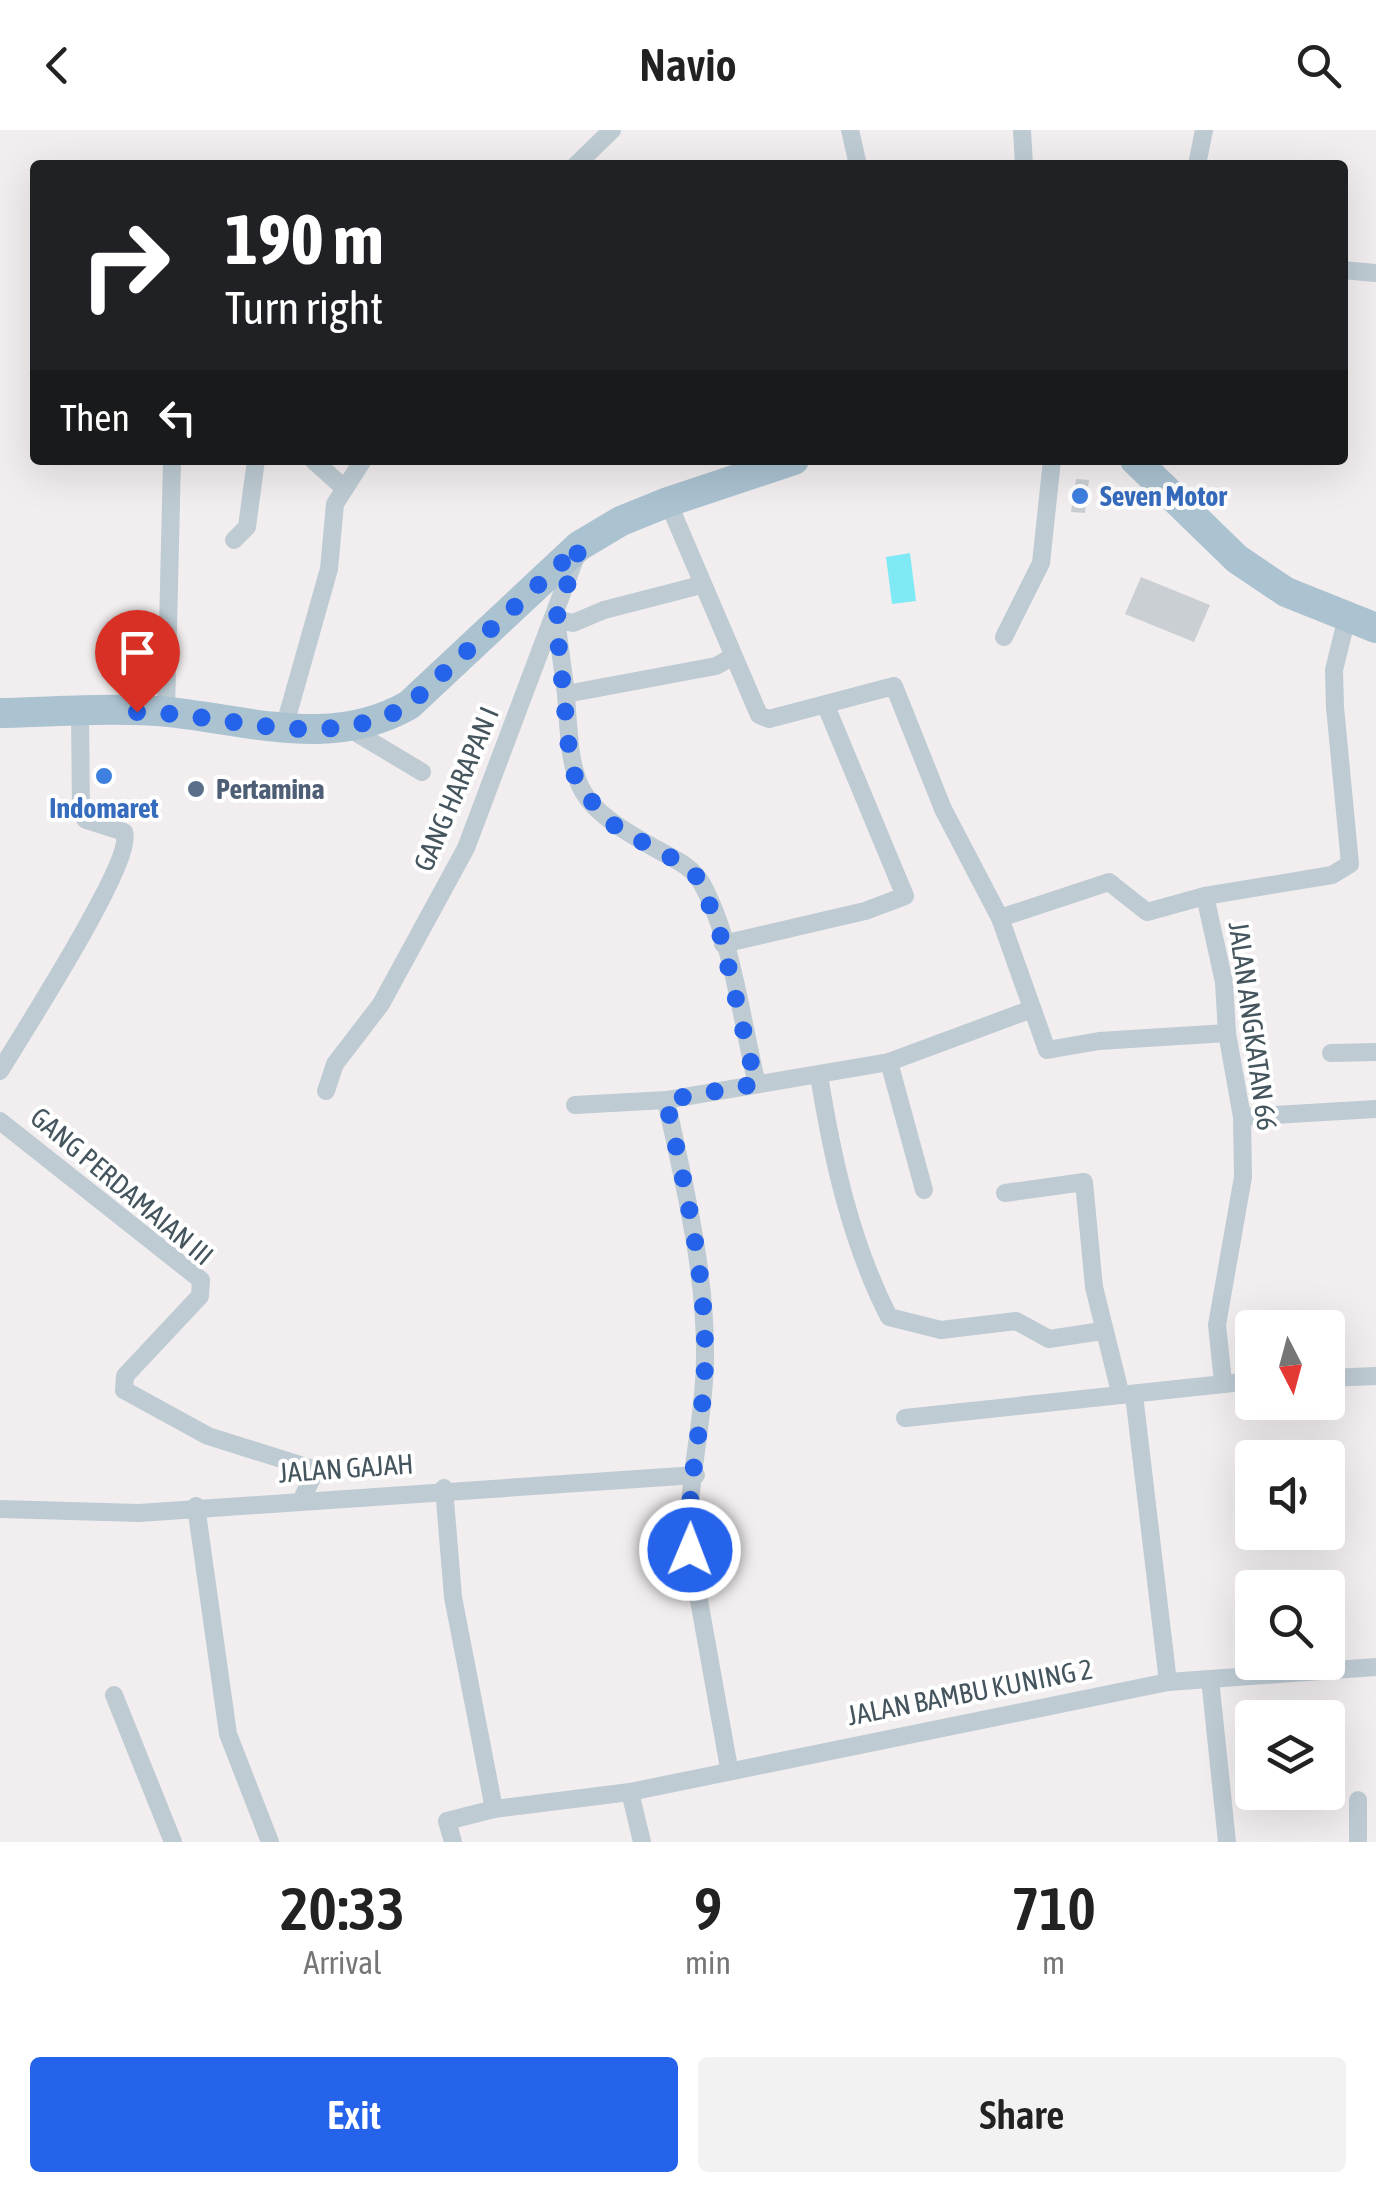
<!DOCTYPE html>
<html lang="en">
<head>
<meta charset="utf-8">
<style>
	body { margin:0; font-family:"Asap Condensed",sans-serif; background:#f2f2f2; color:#222; height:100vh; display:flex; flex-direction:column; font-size:38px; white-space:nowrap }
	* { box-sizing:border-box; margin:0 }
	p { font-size:32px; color:#767676 }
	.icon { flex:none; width:55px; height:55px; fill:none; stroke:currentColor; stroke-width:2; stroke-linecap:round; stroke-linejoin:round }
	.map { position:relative; height:1712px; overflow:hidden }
	.drawer { display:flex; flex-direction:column; background:#fff; flex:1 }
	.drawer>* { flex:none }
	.guide { position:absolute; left:30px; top:30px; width:1318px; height:305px; border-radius:10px; box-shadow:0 10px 40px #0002; background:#202124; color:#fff; overflow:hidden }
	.needle { width:65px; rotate:174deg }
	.buttons { position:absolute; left:1235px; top:1180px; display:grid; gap:20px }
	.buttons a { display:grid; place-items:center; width:110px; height:110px; border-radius:10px; background:#fff; box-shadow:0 10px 40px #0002; font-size:50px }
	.pin { position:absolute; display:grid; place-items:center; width:85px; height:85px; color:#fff; margin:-102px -42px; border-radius:50% 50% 50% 0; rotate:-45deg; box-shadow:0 0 10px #0007 }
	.pin .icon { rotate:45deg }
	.me { position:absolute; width:110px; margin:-55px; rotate:1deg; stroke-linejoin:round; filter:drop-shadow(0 0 8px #0008) }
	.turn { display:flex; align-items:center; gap:35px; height:210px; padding:0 30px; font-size:45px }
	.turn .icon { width:130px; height:130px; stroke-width:2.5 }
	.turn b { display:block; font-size:70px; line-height:85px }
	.then { display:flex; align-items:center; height:95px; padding:0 30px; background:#0003; gap:20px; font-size:38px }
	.eta { display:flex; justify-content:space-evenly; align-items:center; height:170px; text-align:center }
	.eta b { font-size:60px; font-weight:600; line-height:70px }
	.button { display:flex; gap:20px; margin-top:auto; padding:20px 30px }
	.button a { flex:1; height:115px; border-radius:10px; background:#2563eb; color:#fff; font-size:40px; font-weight:600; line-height:115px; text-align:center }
	.button a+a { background:#f2f2f2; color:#222 }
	header { display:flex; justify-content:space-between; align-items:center; height:130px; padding:0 30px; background:#fff; font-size:45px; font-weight:600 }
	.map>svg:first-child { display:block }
	.water { fill:#80e9f6 }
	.building { fill:#cacfd4 }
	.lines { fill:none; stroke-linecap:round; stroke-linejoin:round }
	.street { stroke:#becbd3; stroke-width:18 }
	.primary { stroke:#abc2d1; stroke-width:30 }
	.route { stroke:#2563eb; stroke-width:18; stroke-dasharray:0 32.4 }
	.shop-dot { fill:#3f7fe0; stroke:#fff; stroke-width:4 }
	.service-dot { fill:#5c6f8a; stroke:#fff; stroke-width:4 }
	.labels { text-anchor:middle; stroke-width:8; stroke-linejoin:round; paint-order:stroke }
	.shop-label { font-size:28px; font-weight:bold; fill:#366cbe; stroke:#fff; text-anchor:start }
	.service-label { font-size:28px; font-weight:bold; fill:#4e5e75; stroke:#fff; text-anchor:start }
	.street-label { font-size:28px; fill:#45555e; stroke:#fff }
</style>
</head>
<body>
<header><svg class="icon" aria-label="back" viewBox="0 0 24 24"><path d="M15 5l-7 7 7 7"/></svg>Navio<svg class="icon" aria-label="search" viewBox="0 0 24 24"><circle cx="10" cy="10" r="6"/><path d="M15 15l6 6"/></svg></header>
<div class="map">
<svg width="1376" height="1712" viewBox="0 0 1376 1712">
	<rect width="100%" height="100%" fill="#f2eeef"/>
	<path class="water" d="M910,423L916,471L892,474L886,427Z"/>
	<g class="building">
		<path d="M1076,349L1089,350L1085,383L1071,382Z"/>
		<path d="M1141,447L1210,475L1194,512L1125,484Z"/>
	</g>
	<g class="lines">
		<g class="street">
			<path d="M850,0L858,35"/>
			<path d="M1022,0L1024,35"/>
			<path d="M576,35L612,0"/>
			<path d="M1197,35L1204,0"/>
			<path d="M1342,140L1376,143"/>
			<path d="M313,330L343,357"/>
			<path d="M668,372L759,585L769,589L894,556L943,679L1000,788L1047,920L1099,911L1227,903"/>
			<path d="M234,410L247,397L256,330"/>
			<path d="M701,455L604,480L573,493L556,489L566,564L716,536L732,527"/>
			<path d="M1004,507L1041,433L1052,330"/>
			<path d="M566,564C572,661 573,673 660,721C676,730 693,737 702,754C732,808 742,893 757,954"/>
			<path d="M166,582L172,330"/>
			<path d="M284,598L329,439L335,374L363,330"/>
			<path d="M350,599L422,642"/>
			<path d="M1205,766L1224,852L1227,903L1242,987L1243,1047L1217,1195L1223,1252"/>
			<path d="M1000,788L1109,752L1147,782L1205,766L1332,745L1350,734L1335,577L1334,540L1347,487"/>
			<path d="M723,814L865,781L905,766L826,576"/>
			<path d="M1331,923L1376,922"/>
			<path d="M889,932L924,1060"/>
			<path d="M0,941C20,907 136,729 124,702L86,690L81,683L80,581"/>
			<path d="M819,945C832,1027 851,1113 889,1187L941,1200L1016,1191L1049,1209L1102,1201"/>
			<path d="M326,961L335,934L381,874L466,718L576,426"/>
			<path d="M666,970C684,1054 706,1141 705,1228C705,1292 685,1356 690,1420L729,1638"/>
			<path d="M575,975L666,970L889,932L1032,879"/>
			<path d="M1242,987L1376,979"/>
			<path d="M0,991L201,1150L200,1166L125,1246L124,1260L208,1306L310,1338L313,1346L302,1369"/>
			<path d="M1005,1063L1084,1052L1094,1157L1120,1262"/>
			<path d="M1328,1248L1376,1246"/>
			<path d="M1134,1265L1168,1552"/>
			<path d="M905,1288L1252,1251"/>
			<path d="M444,1358L453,1467L494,1679"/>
			<path d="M196,1376L228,1604L270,1712"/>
			<path d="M0,1379L139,1383L696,1345"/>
			<path d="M1210,1549L1227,1712"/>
			<path d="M114,1565L173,1712"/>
			<path d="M630,1662L642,1712"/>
			<path d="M453,1712L447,1691L494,1679L630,1662L1168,1552L1376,1537"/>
			<path d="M1358,1712V1670"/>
		</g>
		<g class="primary">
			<path d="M1135,330L1237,429L1286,462L1376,498"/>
			<path d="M0,583C56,582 114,577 169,582C253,591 332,619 409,575L579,416L621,391L668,372L794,330"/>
		</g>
	</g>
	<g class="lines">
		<path class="route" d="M137,582C230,583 323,624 409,575L580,416L556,489L570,629L578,657L617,698L690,738L702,754L722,810L756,954L666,970C684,1054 706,1141 705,1228C705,1292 685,1356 690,1420"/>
	</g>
	<g class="shop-dot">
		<circle cx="1080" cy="366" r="10"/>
		<circle cx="104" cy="646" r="10"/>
	</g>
	<circle class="service-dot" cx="196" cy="659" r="10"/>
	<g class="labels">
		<g class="shop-label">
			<text x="1100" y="376">Seven Motor</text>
			<text x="104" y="688" text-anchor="middle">Indomaret</text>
		</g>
		<g class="service-label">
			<text x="216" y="669">Pertamina</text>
		</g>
		<g class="street-label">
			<text transform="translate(456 659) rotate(-67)" y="10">GANG HARAPAN I</text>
			<text transform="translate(1253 896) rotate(82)" y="10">JALAN ANGKATAN 66</text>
			<text transform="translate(122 1056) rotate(40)" y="10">GANG PERDAMAIAN III</text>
			<text transform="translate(346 1338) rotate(-4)" y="10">JALAN GAJAH</text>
			<text transform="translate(970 1562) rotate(-11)" y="10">JALAN BAMBU KUNING 2</text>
		</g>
	</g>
</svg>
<div class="buttons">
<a><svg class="needle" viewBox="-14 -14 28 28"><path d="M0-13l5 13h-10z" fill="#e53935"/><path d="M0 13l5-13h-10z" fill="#767676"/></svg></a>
<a><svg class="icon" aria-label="sound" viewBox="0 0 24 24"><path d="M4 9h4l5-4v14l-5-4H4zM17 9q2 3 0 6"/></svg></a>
<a><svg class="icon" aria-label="search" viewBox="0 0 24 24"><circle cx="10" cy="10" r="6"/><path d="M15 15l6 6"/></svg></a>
<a><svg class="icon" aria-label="layers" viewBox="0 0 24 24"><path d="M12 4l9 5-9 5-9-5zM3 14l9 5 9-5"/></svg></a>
</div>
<div class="pin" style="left:137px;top:582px;background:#d93025"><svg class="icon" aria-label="arrive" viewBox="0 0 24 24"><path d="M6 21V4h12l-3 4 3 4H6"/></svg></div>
<svg class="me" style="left:690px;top:1420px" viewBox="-20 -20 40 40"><circle r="17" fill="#2563eb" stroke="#fff" stroke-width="3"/><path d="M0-11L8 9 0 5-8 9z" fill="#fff"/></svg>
<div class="guide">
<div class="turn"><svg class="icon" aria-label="right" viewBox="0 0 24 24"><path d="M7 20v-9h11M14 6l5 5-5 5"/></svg><div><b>190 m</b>Turn right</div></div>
<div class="then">Then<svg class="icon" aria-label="left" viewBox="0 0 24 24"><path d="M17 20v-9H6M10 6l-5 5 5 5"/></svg></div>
</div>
</div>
<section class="drawer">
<div class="eta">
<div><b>20:33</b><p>Arrival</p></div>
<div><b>9</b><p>min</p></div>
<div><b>710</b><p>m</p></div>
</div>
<div class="button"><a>Exit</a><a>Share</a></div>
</section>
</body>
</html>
